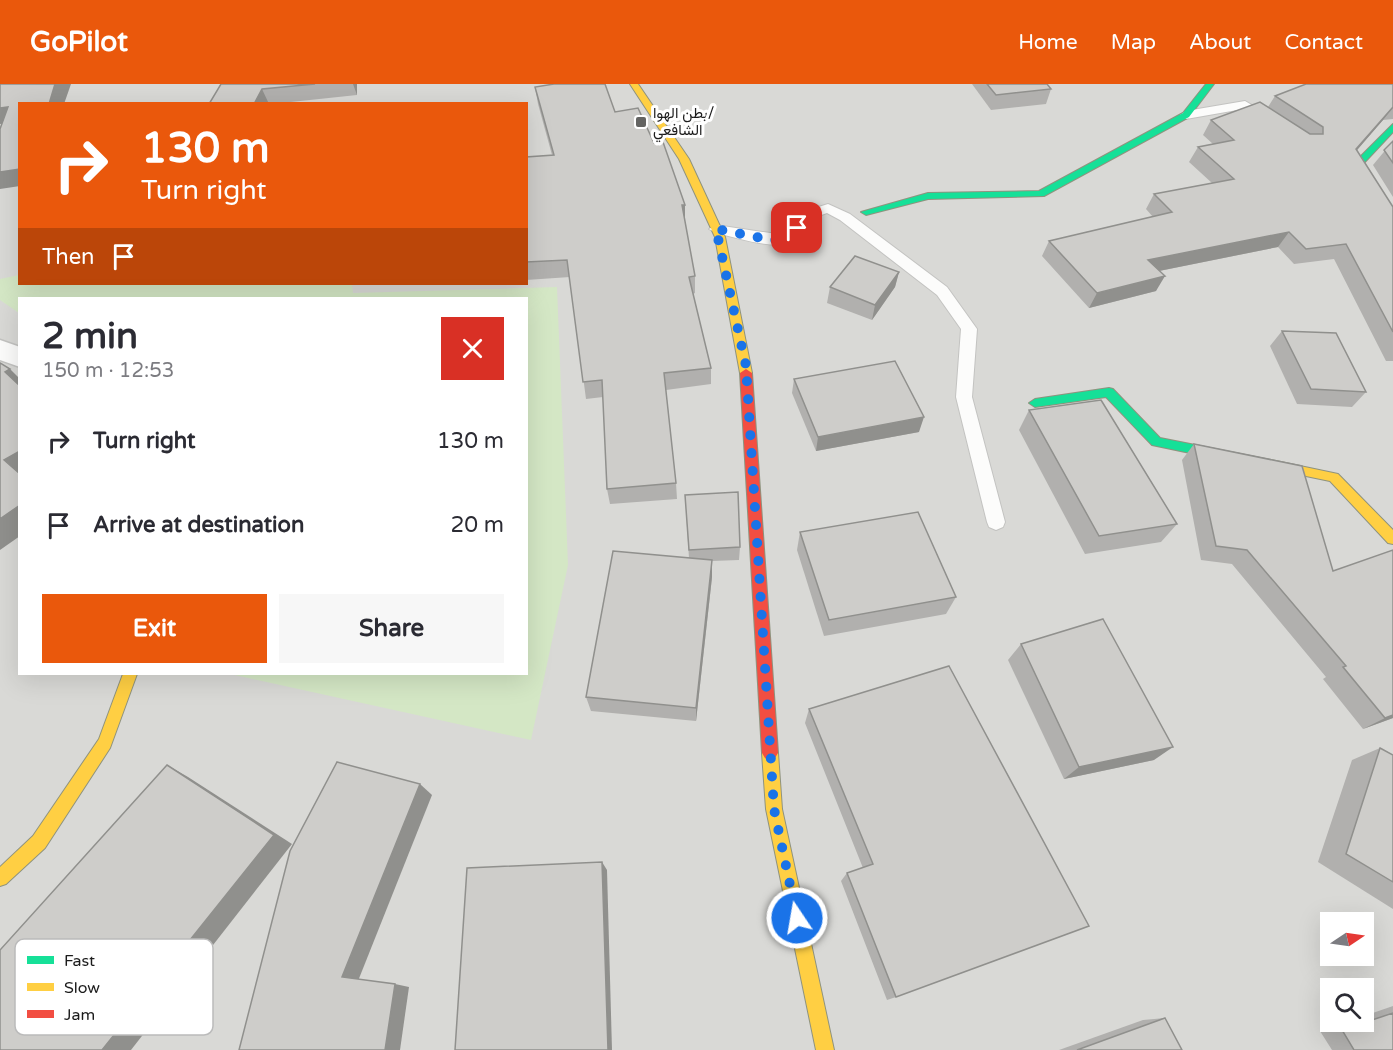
<!DOCTYPE html>
<html lang="en">
<head>
<meta charset="utf-8">
<style>
	body { margin:0; font-family:"Varela Round",Vazirmatn,sans-serif; background:#f7f7f7; color:#2b2b33; height:100vh; display:flex; flex-direction:column; font-size:22px; white-space:nowrap }
	* { box-sizing:border-box; margin:0 }
	p { font-size:20px; color:#7c7c81 }
	.icon { flex:none; width:33px; height:33px; fill:none; stroke:currentColor; stroke-width:2; stroke-linecap:round; stroke-linejoin:round }
	.map { position:relative; flex:1; overflow:hidden }
	.side { position:absolute; left:18px; top:213px; width:510px; height:378px; display:flex; flex-direction:column; background:#fff; border-radius:0px; box-shadow:0 6px 24px #0002 }
	.side>* { flex:none }
	.banner { position:absolute; left:18px; top:18px; width:510px; height:183px; border-radius:0px; box-shadow:0 6px 24px #0002; background:#ea580c; color:#fff; overflow:hidden }
	.needle { width:39px; rotate:77deg }
	.controls { position:absolute; left:1320px; top:828px; display:grid; gap:12px }
	.controls a { display:grid; place-items:center; width:54px; height:54px; border-radius:0px; background:#fff; box-shadow:0 6px 24px #0002; font-size:30px }
	.pin { position:absolute; display:grid; place-items:center; width:51px; height:51px; color:#fff; margin:-26px; border-radius:12px; box-shadow:0 3px 9px #0006 }
	.me { position:absolute; width:66px; margin:-33px; rotate:348deg; stroke-linejoin:round; filter:drop-shadow(0 0 4px #0008) }
	.turn { display:flex; align-items:center; gap:21px; height:126px; padding:0 24px; font-size:27px }
	.turn .icon { width:78px; height:78px; stroke-width:2.5 }
	.turn b { display:block; font-size:42px; line-height:51px }
	.then { display:flex; align-items:center; height:57px; padding:0 24px; background:#0003; gap:12px; font-size:22px }
	.round { display:grid; place-items:center; flex:none; width:63px; height:63px; border-radius:0px; background:#f7f7f7 }
	.overview { display:flex; align-items:center; justify-content:space-between; height:102px; padding:0 24px }
	h1 { font-size:36px; font-weight:800; line-height:45px }
	.cta { display:flex; gap:12px; margin-top:auto; padding:12px 24px }
	.cta a { flex:1; height:69px; border-radius:0px; background:#ea580c; color:#fff; font-size:24px; font-weight:800; line-height:69px; text-align:center }
	.cta a+a { background:#f7f7f7; color:#2b2b33 }
	ul { padding:0; list-style:none }
	li { display:flex; align-items:center; gap:18px; height:84px; padding:0 24px }
	li div { flex:1 }
	li b { display:block; font-size:22px }
	li em { font-style:normal }
	header { display:flex; align-items:center; gap:36px; box-sizing:border-box; height:84px; padding:0 30px; background:#ea580c; color:#fff }
	header strong { font-size:28px }
	nav { display:flex; gap:33px; margin-inline-start:auto; font-size:21px }
	.map>svg:first-child { display:block }
	.residential { fill:#d9d9d6; fill-rule:evenodd }
	.grass { fill:#d4e7c5 }
	.lines { fill:none; stroke-linecap:round; stroke-linejoin:round }
	.lane-casing { stroke:#c3c3c1; stroke-width:2 }
	.street-casing { stroke:#c3c3c1; stroke-width:3 }
	.fast-casing { stroke:#8f937e; stroke-width:2 }
	.slow-casing { stroke:#8f937e; stroke-width:2 }
	.jam-casing { stroke:#8f937e; stroke-width:2 }
	.lane { fill:#fcfcfb; fill-rule:evenodd }
	.street { fill:#fcfcfb; fill-rule:evenodd }
	.fast { fill:#16e098; fill-rule:evenodd }
	.slow { fill:#ffcf43; fill-rule:evenodd }
	.jam { fill:#f24e42; fill-rule:evenodd }
	.wall { fill:#b1b0ae }
	.shaded-wall { fill:#90908d }
	.building { fill:#cecdca; stroke:#90908d; stroke-width:1.5 }
	.route { stroke:#1a73e8; stroke-width:10; stroke-dasharray:0 18 }
	.poi-dot { fill:#646462; stroke:#fff; stroke-width:2 }
	.labels { text-anchor:middle; stroke-width:6; stroke-linejoin:round; paint-order:stroke }
	.far-poi-label { font-size:15px; fill:#1c1c1c; stroke:#fff; text-anchor:start }
	.key { fill:#fff; stroke:#bbb; stroke-width:1.5 }
	.key-label { font-size:16px; fill:#1c1c1c }
</style>
</head>
<body>
<header>
<strong>GoPilot</strong>
<nav><a>Home</a><a>Map</a><a>About</a><a>Contact</a></nav>
</header>
<div class="map">
<svg width="1393" height="966" viewBox="0 0 1393 966">
	<rect width="100%" height="100%" fill="#eaeae5"/>
	<path class="residential" d="M0,0H1393V966H0ZM20,20H526V200H20ZM20,214H526V590H20ZM1330,838H1364V872H1330ZM1330,904H1364V938H1330Z"/>
	<path class="grass" d="M19,191L20,200H352L353,209L557,203L568,481L531,656L230,590H526V214H20L19,229L0,216V195Z"/>
	<g class="lines">
		<defs>
			<g id="lane">
				<path d="M1245,17L1272,33V39H1264L1243,25L1186,35L1180,31L1186,27Z"/>
				<path d="M828,120L850,130L947,203L977,245L972,313L1005,438L1003,443L996,446L989,443L987,438L956,313L961,245L937,211L840,136L827,129L813,134L792,159C769,165 739,154 716,149L709,145L716,141L783,151L803,128Z"/>
			</g>
			<path id="street" d="M0,256L20,263V283L0,276Z"/>
			<g id="fast">
				<path d="M1206,0H1214L1189,33L1044,112L928,115L866,131L861,128L928,109L1039,107L1183,29Z"/>
				<path d="M1393,40V48L1363,80L1393,128V139L1388,136L1353,80Z"/>
				<path d="M1109,304L1113,305L1160,354L1281,378L1287,383L1281,388L1152,361L1106,313L1035,323L1029,319L1035,315Z"/>
			</g>
			<g id="slow">
				<path d="M630,0H638L689,75L725,153L752,289L750,292H742L740,289L715,153L679,75Z"/>
				<path d="M1281,378L1338,390L1393,446V460L1388,459L1330,397L1277,386L1275,383L1277,380Z"/>
				<path d="M123,590H137L110,664L45,764L6,800L0,802V783L33,752L99,655Z"/>
				<path d="M770,661L775,664L778,669L782,725L834,966H816L766,725L762,669L765,664Z"/>
			</g>
			<path id="jam" d="M746,285L752,289L778,669L775,674L770,677L765,674L762,669L740,289Z"/>
		</defs>
		<use href="#lane" class="lane-casing"/>
		<use href="#street" class="street-casing"/>
		<use href="#fast" class="fast-casing"/>
		<use href="#slow" class="slow-casing"/>
		<use href="#jam" class="jam-casing"/>
		<use href="#lane" class="lane"/>
		<use href="#street" class="street"/>
		<use href="#fast" class="fast"/>
		<use href="#slow" class="slow"/>
		<use href="#jam" class="jam"/>
	</g>
	<g class="wall">
		<path d="M221,0H357V11L272,20H209Z"/>
		<path d="M972,0H1047L1051,5L1046,20L991,26Z"/>
		<path d="M1393,0V35L1383,36L1357,66L1393,123V277H1386L1334,175L1294,180L1278,163L1159,187L1156,207L1089,224L1042,172L1049,157L1153,133L1146,125L1154,110L1212,99L1189,78L1198,63L1213,60L1203,51L1211,36L1268,23L1275,12Z"/>
		<path d="M535,3L615,28L685,121V138L695,192V209L693,210L711,284V300L666,306L676,399L677,415L610,420L607,405L603,313L586,315L570,193L526,196V73L552,71L538,20Z"/>
		<path d="M1393,57V113L1373,81Z"/>
		<path d="M899,188L895,203L872,236L827,219L830,203Z"/>
		<path d="M450,200H477L451,201Z"/>
		<path d="M1282,247L1366,308L1352,323L1297,320L1270,262Z"/>
		<path d="M794,295L919,348L816,367L792,309Z"/>
		<path d="M1029,326L1177,440L1161,458L1085,470L1019,346Z"/>
		<path d="M1194,360L1333,487L1393,466V634L1363,645L1323,595L1326,593L1232,480L1201,476L1182,376Z"/>
		<path d="M685,411L740,463L739,476L712,477V493L696,637L591,627L586,613L689,474Z"/>
		<path d="M800,448L956,513L946,530L824,552L797,466Z"/>
		<path d="M1021,560L1154,676L1064,695L1008,576Z"/>
		<path d="M949,582L896,913L887,916L841,797L847,789L863,784L805,639L809,625Z"/>
		<path d="M1380,664L1393,671V825L1318,778L1352,676Z"/>
		<path d="M1393,922V966H1332L1320,947L1348,938H1364V932Z"/>
		<path d="M1165,934L1182,966H1059L1143,936Z"/>
	</g>
	<g class="shaded-wall">
		<path d="M55,0H71L64,20H49Z"/>
		<path d="M353,0H357V11Z"/>
		<path d="M262,5L269,20H254Z"/>
		<path d="M8,23L19,38L0,40V24Z"/>
		<path d="M1393,23L1383,36L1345,80L1356,65Z"/>
		<path d="M20,85V102L0,105V88Z"/>
		<path d="M682,121H685V139Z"/>
		<path d="M1289,148L1278,163L1139,191L1148,176Z"/>
		<path d="M899,188L895,203L872,236L875,221Z"/>
		<path d="M1165,192L1156,207L1089,224L1097,209Z"/>
		<path d="M10,285L20,295V303L5,288Z"/>
		<path d="M924,333L919,348L816,367L818,353Z"/>
		<path d="M20,367V390L4,376Z"/>
		<path d="M20,421V452L0,466V435Z"/>
		<path d="M712,476V493L696,637V624Z"/>
		<path d="M1393,631V634L1363,645L1385,634Z"/>
		<path d="M1173,663L1154,676L1064,695L1079,683Z"/>
		<path d="M167,681L188,693L292,760L131,966H102Z"/>
		<path d="M420,700L432,711L358,897L342,893Z"/>
		<path d="M602,778L607,786L612,966H608Z"/>
		<path d="M395,900L409,903L400,966H385Z"/>
	</g>
	<g class="building">
		<path d="M0,0H55L49,20H20V85L0,88V45L8,23L0,24Z"/>
		<path d="M221,0H315L262,5L254,20H209Z"/>
		<path d="M554,0H605L615,28L638,24L654,59L663,58L685,121H682L695,192L689,193L711,284L664,289L676,399L607,405L602,296L583,298L567,176L526,178V73L554,71L535,3Z"/>
		<path d="M987,0H1047L1051,5L996,11Z"/>
		<path d="M1306,0H1393V23L1356,65L1393,123V248L1346,160L1306,165L1289,148L1148,176L1165,192L1097,209L1049,157L1172,128L1154,110L1234,95L1198,63L1234,56L1211,36L1260,18L1310,50H1323V43L1275,12Z"/>
		<path d="M1393,57V79L1384,66Z"/>
		<path d="M855,172L899,188L875,221L830,203Z"/>
		<path d="M1282,247L1336,249L1366,308L1311,305Z"/>
		<path d="M895,277L924,333L818,353L794,295Z"/>
		<path d="M0,279L10,285L5,288L20,302V367L4,376L20,390V421L0,435Z"/>
		<path d="M1101,316L1177,440L1099,452L1029,326Z"/>
		<path d="M1194,360L1302,382L1333,487L1393,466V631L1385,634L1343,583L1346,582L1247,466L1216,462Z"/>
		<path d="M738,408L740,463L689,466L685,411Z"/>
		<path d="M918,428L956,513L829,536L800,448Z"/>
		<path d="M613,467L712,476L696,624L586,613Z"/>
		<path d="M1103,535L1173,663L1079,683L1021,560Z"/>
		<path d="M949,582L1089,842L896,913L847,789L873,780L809,625Z"/>
		<path d="M1380,664L1393,671V798L1346,770Z"/>
		<path d="M337,678L420,700L342,893L395,900L385,966H239L290,767Z"/>
		<path d="M167,681L274,751L102,966H0V866Z"/>
		<path d="M602,778L608,966H455L467,784Z"/>
		<path d="M1393,929V966H1354L1342,946Z"/>
		<path d="M1165,934L1182,966H1077Z"/>
	</g>
	<g class="lines">
		<path class="route" d="M797,834L774,725L746,282L716,145L771,156H787L797,144"/>
	</g>
	<rect class="poi-dot" x="635" y="32" width="12" height="12" rx="3"/>
	<g class="labels">
		<g class="far-poi-label">
			<text x="653" y="34">بطن الهوا/<tspan x="653" dy="17">الشافعي</tspan></text>
		</g>
	</g>
	<rect x="15" y="855" width="198" height="96" rx="9" class="key"/>
	<rect x="27" y="872" width="27" height="8" fill="#16e098"/>
	<rect x="27" y="899" width="27" height="8" fill="#ffcf43"/>
	<rect x="27" y="926" width="27" height="8" fill="#f24e42"/>
	<g class="key-label">
		<text x="64" y="882">Fast</text>
		<text x="64" y="909">Slow</text>
		<text x="64" y="936">Jam</text>
	</g>
</svg>
<div class="controls">
<a><svg class="needle" viewBox="-14 -14 28 28"><path d="M0-13l5 13h-10z" fill="#e53935"/><path d="M0 13l5-13h-10z" fill="#7c7c81"/></svg></a>
<a><svg class="icon" aria-label="search" viewBox="0 0 24 24"><circle cx="10" cy="10" r="6"/><path d="M15 15l6 6"/></svg></a>
</div>
<div class="pin" style="left:797px;top:144px;background:#d93025"><svg class="icon" aria-label="arrive" viewBox="0 0 24 24"><path d="M6 21V4h12l-3 4 3 4H6"/></svg></div>
<svg class="me" style="left:797px;top:834px" viewBox="-20 -20 40 40"><circle r="17" fill="#1a73e8" stroke="#fff" stroke-width="3"/><path d="M0-11L8 9 0 5-8 9z" fill="#fff"/></svg>
<div class="banner">
<div class="turn"><svg class="icon" aria-label="right" viewBox="0 0 24 24"><path d="M7 20v-9h11M14 6l5 5-5 5"/></svg><div><b>130 m</b>Turn right</div></div>
<div class="then">Then<svg class="icon" aria-label="arrive" viewBox="0 0 24 24"><path d="M6 21V4h12l-3 4 3 4H6"/></svg></div>
</div>
<section class="side">
<div class="overview"><div><h1>2 min</h1><p>150 m · 12:53</p></div><a class="round" style="background:#d93025;color:#fff"><svg class="icon" aria-label="close" viewBox="0 0 24 24"><path d="M6 6l12 12M18 6L6 18"/></svg></a></div>
<ul>
<li><svg class="icon" aria-label="right" viewBox="0 0 24 24"><path d="M7 20v-9h11M14 6l5 5-5 5"/></svg><div><b>Turn right</b></div><em>130 m</em></li>
<li><svg class="icon" aria-label="arrive" viewBox="0 0 24 24"><path d="M6 21V4h12l-3 4 3 4H6"/></svg><div><b>Arrive at destination</b></div><em>20 m</em></li>
</ul>
<div class="cta"><a>Exit</a><a>Share</a></div>
</section>
</div>
</body>
</html>
